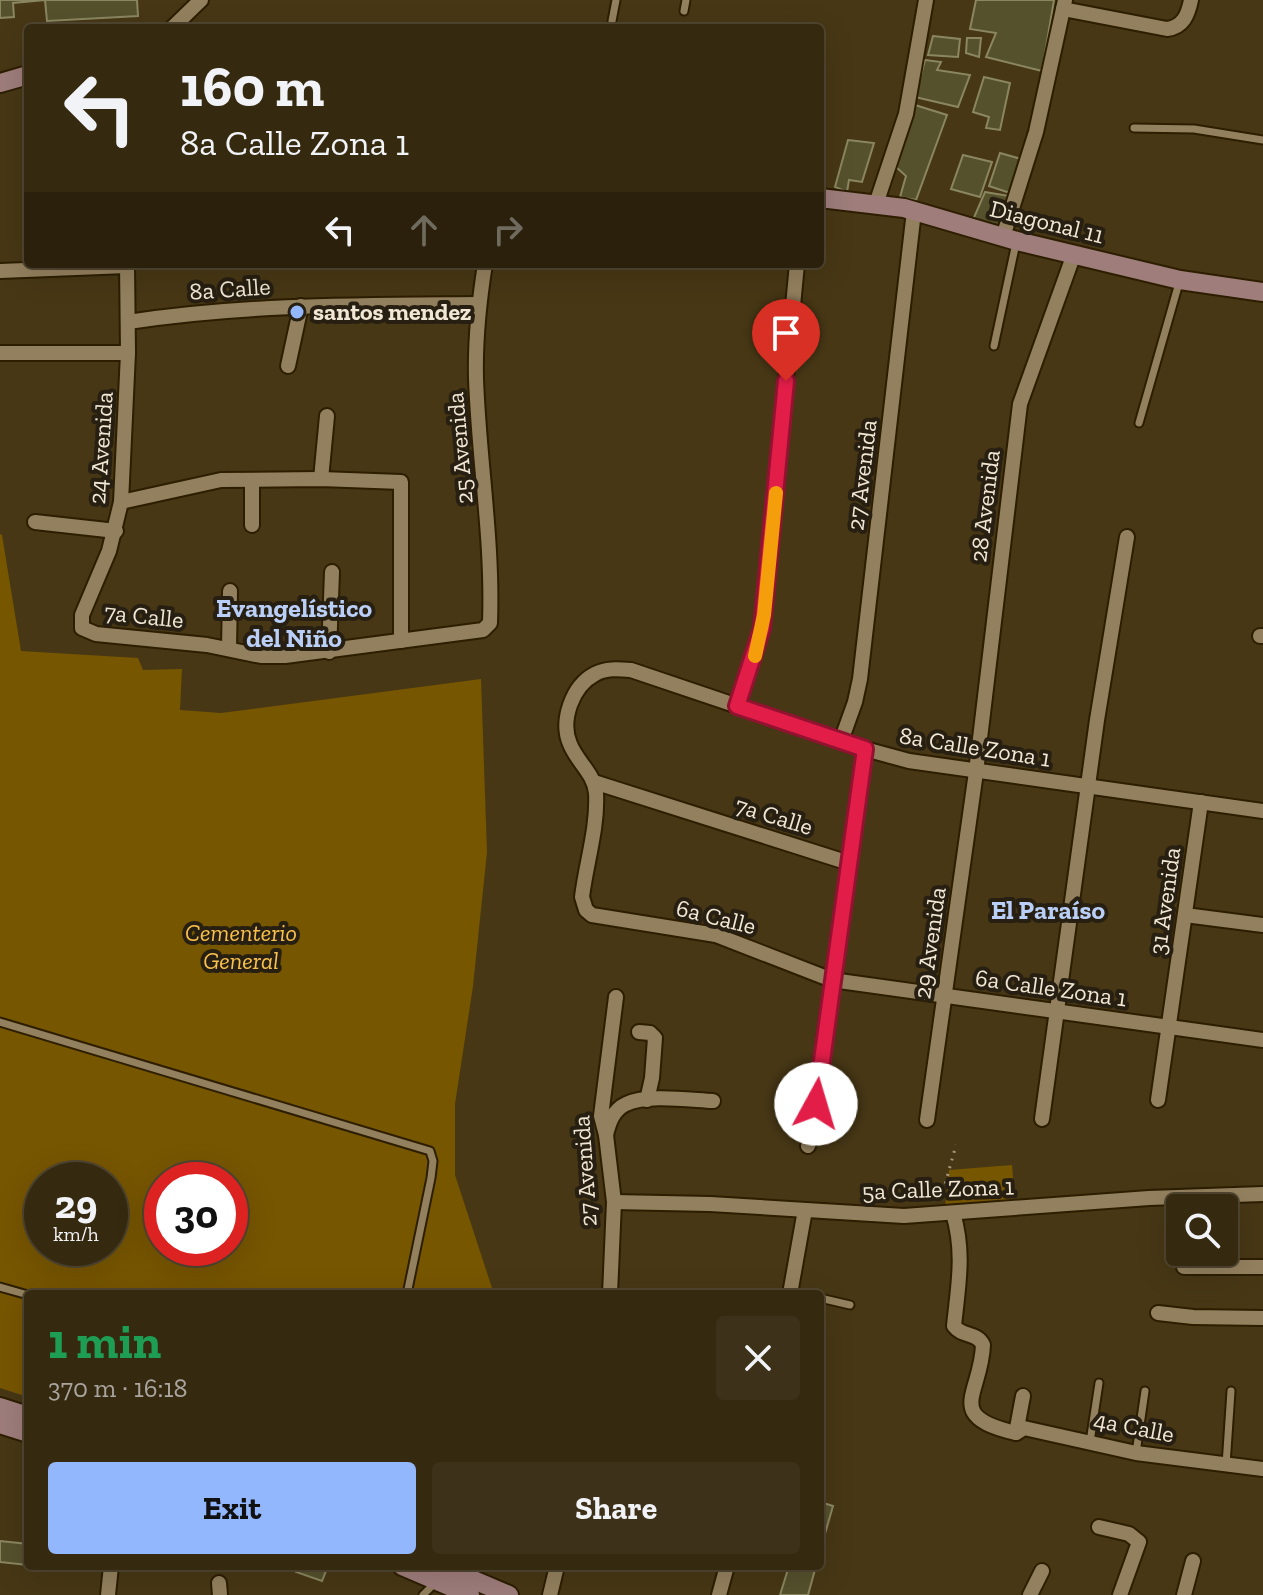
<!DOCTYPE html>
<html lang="en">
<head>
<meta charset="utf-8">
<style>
	body { margin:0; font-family:"Zilla Slab",serif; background:#3d3119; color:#f1f3f6; height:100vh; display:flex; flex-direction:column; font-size:30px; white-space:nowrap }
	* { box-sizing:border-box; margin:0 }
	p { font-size:26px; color:#aaa69f }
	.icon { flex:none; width:44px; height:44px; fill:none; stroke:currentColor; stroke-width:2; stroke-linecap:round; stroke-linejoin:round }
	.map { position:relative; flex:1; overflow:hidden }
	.panel { position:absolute; left:24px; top:1290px; width:800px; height:280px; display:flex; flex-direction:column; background:#352910; border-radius:8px; box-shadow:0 8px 32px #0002,0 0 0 2px #4f4530 }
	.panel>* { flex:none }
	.banner { position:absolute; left:24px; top:24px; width:800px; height:244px; border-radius:8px; box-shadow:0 8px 32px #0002,0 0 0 2px #4f4530; background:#352910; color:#f1f3f6; overflow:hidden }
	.controls { position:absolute; left:1166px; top:1194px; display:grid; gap:16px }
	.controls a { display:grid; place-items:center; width:72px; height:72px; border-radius:8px; background:#352910; box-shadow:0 8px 32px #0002,0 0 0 2px #4f4530; font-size:40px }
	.speed { position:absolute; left:24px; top:1162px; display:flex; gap:16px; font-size:40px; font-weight:700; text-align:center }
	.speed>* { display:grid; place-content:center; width:104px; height:104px; border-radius:50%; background:#352910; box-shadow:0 8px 32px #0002,0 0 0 2px #4f4530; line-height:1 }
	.speed small { font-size:20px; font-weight:400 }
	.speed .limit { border:12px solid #d22; background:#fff; color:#111 }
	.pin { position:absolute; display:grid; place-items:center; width:68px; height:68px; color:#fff; margin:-82px -34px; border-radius:50% 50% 50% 0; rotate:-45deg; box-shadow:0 0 8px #0007 }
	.pin .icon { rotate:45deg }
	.me { position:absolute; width:88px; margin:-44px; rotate:6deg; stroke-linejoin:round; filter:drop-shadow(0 0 6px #0008) }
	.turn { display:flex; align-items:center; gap:28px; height:168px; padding:0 24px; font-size:36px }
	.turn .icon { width:104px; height:104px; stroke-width:2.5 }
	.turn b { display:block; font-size:56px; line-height:68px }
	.lanes { display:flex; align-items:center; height:76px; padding:0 24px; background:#0003; justify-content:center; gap:40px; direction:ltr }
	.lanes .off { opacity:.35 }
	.round { display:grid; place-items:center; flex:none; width:84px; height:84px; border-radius:8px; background:#3d3119 }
	.headline { display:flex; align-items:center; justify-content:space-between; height:136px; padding:0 24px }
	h1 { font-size:48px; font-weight:700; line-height:60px; color:#1e9e55 }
	.action { display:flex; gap:16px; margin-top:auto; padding:16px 24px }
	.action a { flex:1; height:92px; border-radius:8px; background:#92b7fd; color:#111; font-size:32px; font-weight:700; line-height:92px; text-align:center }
	.action a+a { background:#3d3119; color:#f1f3f6 }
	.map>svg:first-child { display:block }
	.green { fill:#775600; fill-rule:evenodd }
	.building { fill:#55512d; stroke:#8a8660; stroke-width:2 }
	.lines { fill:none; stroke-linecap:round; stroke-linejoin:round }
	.lane-casing { stroke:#2d1e00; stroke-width:11 }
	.street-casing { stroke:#2d1e00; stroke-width:18 }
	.secondary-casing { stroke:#2d1e00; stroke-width:22 }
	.path { stroke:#a4967d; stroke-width:3; stroke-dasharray:2 6; stroke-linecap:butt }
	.lane { stroke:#93805e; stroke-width:7 }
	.street { stroke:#93805e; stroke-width:14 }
	.secondary { stroke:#9e7d7b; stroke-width:18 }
	.route-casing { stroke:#92132f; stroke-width:20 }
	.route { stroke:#e11d48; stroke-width:14 }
	.slow { stroke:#f59e0b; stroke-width:14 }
	.poi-dot { fill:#92b7fd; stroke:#271f11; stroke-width:3 }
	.labels { text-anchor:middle; stroke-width:8; stroke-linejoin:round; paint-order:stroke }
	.street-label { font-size:24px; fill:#f2e7d5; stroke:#271f11 }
	.poi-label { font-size:24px; font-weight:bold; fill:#f2e7d5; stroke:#271f11; text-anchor:start }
	.park-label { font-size:24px; font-style:italic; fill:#f9c14b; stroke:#271f11 }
	.neighbourhood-label { font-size:26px; font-weight:bold; fill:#bacff7; stroke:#271f11 }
</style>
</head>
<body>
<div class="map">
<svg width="1263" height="1595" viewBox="0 0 1263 1595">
	<rect width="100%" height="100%" fill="#473715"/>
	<g class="green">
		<path d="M0,534L2,535L21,651L138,658L143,670L182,669L180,710L221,713L481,679L487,852L473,986L455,1104V1175L494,1294H28V1397L0,1388ZM42,1180H110V1248H42ZM162,1180H230V1248H162Z"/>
		<path d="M1012,1165L1015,1203L945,1207L949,1170Z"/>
	</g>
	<g class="building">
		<path d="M0,0H137L138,16L47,21L45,0L13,3L14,17L0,18Z"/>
		<path d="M976,0H1054L1042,71L986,57L996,33L970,29Z"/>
		<path d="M933,36L960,39L958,57L928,55Z"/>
		<path d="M967,38H981L979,57L966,53Z"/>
		<path d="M925,60L941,62L937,70L970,75L958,107L915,97Z"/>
		<path d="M984,77L1010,83L1000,130L986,128L989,117L973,112Z"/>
		<path d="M915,105L947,115L916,200L900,197L906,176L896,167Z"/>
		<path d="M848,140L874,143L862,182L849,180L847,192L835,187Z"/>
		<path d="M1000,153L1021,159L1010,193L989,186Z"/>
		<path d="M963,155L992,162L980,197L951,189Z"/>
		<path d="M985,192L1009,196L998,229L972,222Z"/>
		<path d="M820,1502L833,1506L820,1551Z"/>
		<path d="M0,1541L28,1544L27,1565L0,1562Z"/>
		<path d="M298,1566H328L322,1581L296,1572Z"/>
		<path d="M789,1566H816L808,1595H780Z"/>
	</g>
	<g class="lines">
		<defs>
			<g id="lane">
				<path d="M684,11L686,0"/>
				<path d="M612,21L616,0"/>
				<path d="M1134,128L1194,129L1263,140"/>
				<path d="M994,346L1016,243"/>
				<path d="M1139,423L1179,283"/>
				<path d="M0,1022L430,1151L433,1161L431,1178L407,1294"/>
				<path d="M0,1287L28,1295"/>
				<path d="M820,1298L850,1305"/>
				<path d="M1090,1442L1099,1383"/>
				<path d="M1136,1453L1145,1391"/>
				<path d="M1226,1465L1231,1391"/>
				<path d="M423,1595L435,1583"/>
			</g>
			<g id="street">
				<path d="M1063,9L1167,29C1183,27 1188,15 1191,0"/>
				<path d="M172,28L201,0"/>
				<path d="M876,204L906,114L926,0"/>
				<path d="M1003,237L1036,132L1065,0"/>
				<path d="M127,264L128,353L121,502L109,551L82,615V628L96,634L207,645L261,656H285L483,630L490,623C493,540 479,462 476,379C475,341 479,302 485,264"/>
				<path d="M0,271L127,266"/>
				<path d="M128,322C245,304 362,305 479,304"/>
				<path d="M0,353H128"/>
				<path d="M288,366L301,306"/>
				<path d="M321,479L327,416"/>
				<path d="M252,480V525"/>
				<path d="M121,502L221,480L321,479L401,482V641"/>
				<path d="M35,522L116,531"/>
				<path d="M1260,636H1263"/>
				<path d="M229,649L230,591"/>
				<path d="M329,652L332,572"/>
				<path d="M737,706L762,628L797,264"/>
				<path d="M841,741L855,702L860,679L914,211"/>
				<path d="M594,782L849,863"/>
				<path d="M1263,811L909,761L865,749L631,670C618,669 606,668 595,674C572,686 560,721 570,744C577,762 594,773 596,793C598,827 586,864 582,897L586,910L592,915L716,935L832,980L1263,1040"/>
				<path d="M1185,915L1263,925"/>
				<path d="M639,1032L650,1033L655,1038L652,1078L647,1100"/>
				<path d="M1158,1100L1201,802"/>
				<path d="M1042,1119L1097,720L1127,537"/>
				<path d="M927,1120L976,772L1020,404L1074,254"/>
				<path d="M606,1135C609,1123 613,1110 626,1104C646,1094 690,1100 713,1101"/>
				<path d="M808,1146L816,1120L817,1090L865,749"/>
				<path d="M614,1202L710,1204L904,1216L1149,1198L1263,1194"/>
				<path d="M953,1213C965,1253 958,1286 954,1326C962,1337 977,1332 983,1345C981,1395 943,1416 1016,1433L1024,1428L1136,1453L1263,1469"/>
				<path d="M1184,1267H1263"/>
				<path d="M610,1294L614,1202L606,1135L601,1116L616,997"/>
				<path d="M790,1294L805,1210"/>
				<path d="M1158,1313L1193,1317L1263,1318"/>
				<path d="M1016,1433L1023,1396"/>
				<path d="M1099,1527L1129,1534L1139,1542L1120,1595"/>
				<path d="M219,1583L220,1595"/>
				<path d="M108,1595L111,1566"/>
				<path d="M550,1595L557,1566"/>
				<path d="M719,1595L727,1566"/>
				<path d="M1030,1595L1042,1571"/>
				<path d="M1184,1595L1193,1561"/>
			</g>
			<g id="secondary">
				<path d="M0,83L28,75"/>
				<path d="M820,198L904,208L1017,241L1180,280L1263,292"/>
				<path d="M0,1407L28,1416"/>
				<path d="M0,1424L28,1433"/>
				<path d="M402,1566L470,1595"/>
				<path d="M441,1566L509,1595"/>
			</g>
		</defs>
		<use href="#lane" class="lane-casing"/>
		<use href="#street" class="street-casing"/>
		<use href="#secondary" class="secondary-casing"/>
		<path class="path" d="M941,1199L956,1145"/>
		<use href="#lane" class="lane"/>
		<use href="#street" class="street"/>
		<use href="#secondary" class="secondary"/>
	</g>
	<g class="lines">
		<defs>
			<path id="route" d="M786,381L762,628L737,706L865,749L816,1104"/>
		</defs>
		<use href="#route" class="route-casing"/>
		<use href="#route" class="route"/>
		<path class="slow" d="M755,656L764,615L776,493"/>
	</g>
	<circle class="poi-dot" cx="297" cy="312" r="8"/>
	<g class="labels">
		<g class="street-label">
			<text transform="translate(1047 222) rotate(14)" y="8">Diagonal 11</text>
			<text transform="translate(230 289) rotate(-4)" y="8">8a Calle</text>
			<text transform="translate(101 448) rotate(-86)" y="8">24 Avenida</text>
			<text transform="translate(460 448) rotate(-95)" y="8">25 Avenida</text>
			<text transform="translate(862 475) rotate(-83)" y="8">27 Avenida</text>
			<text transform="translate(985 506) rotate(-83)" y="8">28 Avenida</text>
			<text transform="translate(144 616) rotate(6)" y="8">7a Calle</text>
			<text transform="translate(975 747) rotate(9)" y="8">8a Calle Zona 1</text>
			<text transform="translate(774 816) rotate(17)" y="8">7a Calle</text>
			<text transform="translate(1165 901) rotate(-82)" y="8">31 Avenida</text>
			<text transform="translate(716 917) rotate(14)" y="8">6a Calle</text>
			<text transform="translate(930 943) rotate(-82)" y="8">29 Avenida</text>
			<text transform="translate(1051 988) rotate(8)" y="8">6a Calle Zona 1</text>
			<text transform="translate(585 1171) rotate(-94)" y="8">27 Avenida</text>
			<text transform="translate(938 1189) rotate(-2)" y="8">5a Calle Zona 1</text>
			<text transform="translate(1134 1427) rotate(11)" y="8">4a Calle</text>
		</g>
		<g class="poi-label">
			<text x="313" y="320">santos mendez</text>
		</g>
		<g class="park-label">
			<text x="241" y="941">Cementerio<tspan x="241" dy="28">General</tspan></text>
		</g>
		<g class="neighbourhood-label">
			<text x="294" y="617">Evangelístico<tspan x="294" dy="30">del Niño</tspan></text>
			<text x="1048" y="919">El Paraíso</text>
		</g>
	</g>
</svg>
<div class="controls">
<a><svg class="icon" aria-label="search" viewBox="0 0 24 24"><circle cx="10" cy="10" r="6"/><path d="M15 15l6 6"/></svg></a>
</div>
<div class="speed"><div>29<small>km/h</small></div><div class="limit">30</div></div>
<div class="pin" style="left:786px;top:381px;background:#d93025"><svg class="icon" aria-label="arrive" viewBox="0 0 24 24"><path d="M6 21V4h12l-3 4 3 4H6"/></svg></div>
<svg class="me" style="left:816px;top:1104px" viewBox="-20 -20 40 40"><circle r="19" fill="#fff"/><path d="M0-13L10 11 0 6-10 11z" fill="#e11d48"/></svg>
<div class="banner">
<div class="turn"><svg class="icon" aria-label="left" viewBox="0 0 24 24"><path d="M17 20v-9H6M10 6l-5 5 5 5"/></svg><div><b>160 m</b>8a Calle Zona 1</div></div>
<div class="lanes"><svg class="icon" aria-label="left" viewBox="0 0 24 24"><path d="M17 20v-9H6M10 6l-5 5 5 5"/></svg><svg class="icon off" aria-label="ahead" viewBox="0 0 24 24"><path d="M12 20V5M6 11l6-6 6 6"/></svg><svg class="icon off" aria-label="right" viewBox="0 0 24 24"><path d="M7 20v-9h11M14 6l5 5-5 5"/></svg></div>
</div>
<section class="panel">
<div class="headline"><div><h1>1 min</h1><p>370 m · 16:18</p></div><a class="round"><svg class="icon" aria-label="close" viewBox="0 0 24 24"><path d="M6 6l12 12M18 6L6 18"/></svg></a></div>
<div class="action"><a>Exit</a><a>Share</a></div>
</section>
</div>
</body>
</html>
